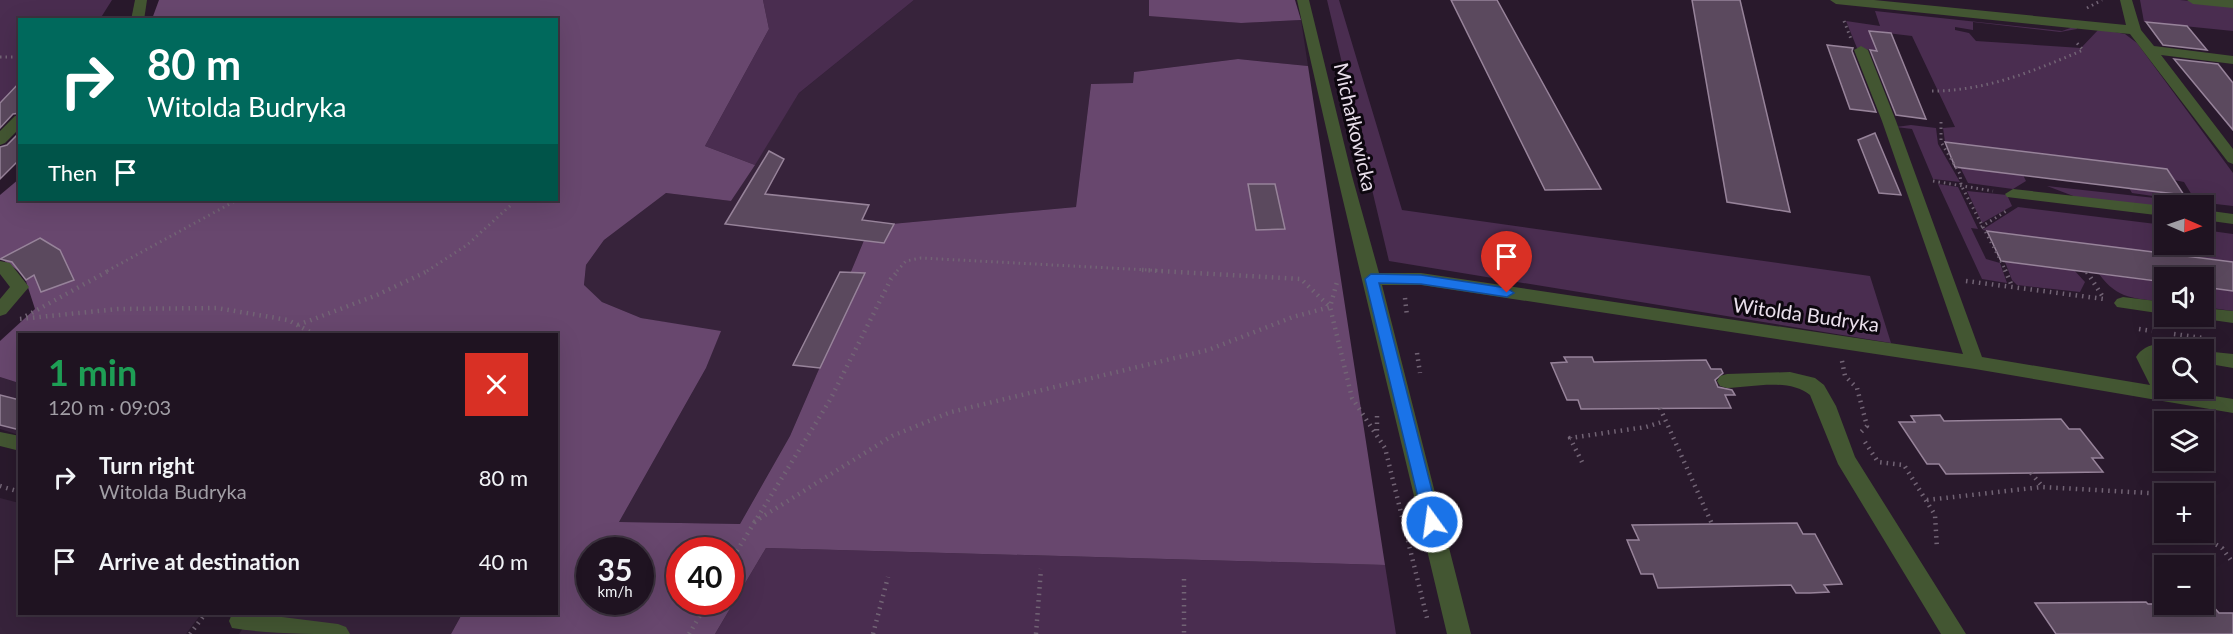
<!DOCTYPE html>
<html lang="en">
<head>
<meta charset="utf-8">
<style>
	body { margin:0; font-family:Lato,sans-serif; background:#2c202e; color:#f1f3f6; height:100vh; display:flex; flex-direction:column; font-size:22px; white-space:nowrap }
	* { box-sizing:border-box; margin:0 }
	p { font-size:20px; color:#a19ea5 }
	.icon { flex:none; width:33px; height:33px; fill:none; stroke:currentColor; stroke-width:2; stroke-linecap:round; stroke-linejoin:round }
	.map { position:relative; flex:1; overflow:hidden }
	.side { position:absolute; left:18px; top:333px; width:540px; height:282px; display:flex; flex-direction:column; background:#1f1321; border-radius:0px; box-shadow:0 6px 24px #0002,0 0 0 2px #3c323f }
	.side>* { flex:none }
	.top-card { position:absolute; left:18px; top:18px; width:540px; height:183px; border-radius:0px; box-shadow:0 6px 24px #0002,0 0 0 2px #3c323f; background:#00695c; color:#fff; overflow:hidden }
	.needle { width:39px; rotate:92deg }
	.controls { position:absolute; left:2154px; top:195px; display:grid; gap:12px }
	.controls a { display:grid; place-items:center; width:60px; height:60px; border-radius:0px; background:#1f1321; box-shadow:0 6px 24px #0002,0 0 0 2px #3c323f; font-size:30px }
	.speed { position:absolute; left:576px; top:537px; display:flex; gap:12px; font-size:30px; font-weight:700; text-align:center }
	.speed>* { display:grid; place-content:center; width:78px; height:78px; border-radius:50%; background:#1f1321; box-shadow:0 6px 24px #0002,0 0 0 2px #3c323f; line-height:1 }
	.speed small { font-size:15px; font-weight:400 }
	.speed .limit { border:9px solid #d22; background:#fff; color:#111 }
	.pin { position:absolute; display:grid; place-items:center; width:51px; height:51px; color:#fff; margin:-62px -26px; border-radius:50% 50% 50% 0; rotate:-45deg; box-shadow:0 0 6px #0007 }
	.pin .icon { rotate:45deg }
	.me { position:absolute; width:66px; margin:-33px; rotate:346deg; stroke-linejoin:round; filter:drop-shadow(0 0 4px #0008) }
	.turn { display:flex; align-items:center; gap:21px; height:126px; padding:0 30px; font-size:27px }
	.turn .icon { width:78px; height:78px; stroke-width:2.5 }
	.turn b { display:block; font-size:42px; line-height:51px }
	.then { display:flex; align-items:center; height:57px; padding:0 30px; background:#0003; gap:12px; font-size:22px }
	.round { display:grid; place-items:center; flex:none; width:63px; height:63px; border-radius:0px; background:#2c202e }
	.headline { display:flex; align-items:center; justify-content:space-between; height:102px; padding:0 30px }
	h1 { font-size:36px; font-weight:700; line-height:45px; color:#1e9e55 }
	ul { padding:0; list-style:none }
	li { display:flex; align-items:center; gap:18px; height:84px; padding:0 30px }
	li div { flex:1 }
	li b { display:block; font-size:22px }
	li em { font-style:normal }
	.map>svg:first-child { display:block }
	.built { fill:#37233b }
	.green { fill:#4a2d50 }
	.forest { fill:#68476e; fill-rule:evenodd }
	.building { fill:#5b495e; stroke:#97839a; stroke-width:1.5 }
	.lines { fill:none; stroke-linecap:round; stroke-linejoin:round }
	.path-far1 { stroke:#726475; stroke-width:3; stroke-dasharray:1.5 4; stroke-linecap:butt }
	.path { stroke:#726475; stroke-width:4.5; stroke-dasharray:1.5 5; stroke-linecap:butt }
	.minor { fill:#435632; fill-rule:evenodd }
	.route { fill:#1a73e8; stroke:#114b97; stroke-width:1.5 }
	.labels { text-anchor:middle; stroke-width:6; stroke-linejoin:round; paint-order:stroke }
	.street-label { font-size:20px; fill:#e9dfeb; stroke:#0d070f }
</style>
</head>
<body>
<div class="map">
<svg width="2233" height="634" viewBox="0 0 2233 634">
	<rect width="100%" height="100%" fill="#29192c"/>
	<g class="built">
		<path d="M914,0H1149V15L1241,23L1301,20L1308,66L1238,59L1134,72L1133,83L1091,84L1076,207L870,226L837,305L819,369L790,436L740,524L619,522L706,368L720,332L641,318L602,302L584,286L586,265L604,240L666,193L731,201L799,93Z"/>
		<path d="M0,377L19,383V435L0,429Z"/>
		<path d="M0,498L19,503L20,614H201L186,634H0Z"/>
		<path d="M252,614H462L451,634H239Z"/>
	</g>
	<g class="green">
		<path d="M0,0H112L100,19L20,20L19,91L0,102Z"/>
		<path d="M763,0H914L799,93L755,165L705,146L769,29Z"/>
		<path d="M1327,0H1339L1402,210L1870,276L1891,343L1389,261Z"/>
		<path d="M2140,0H2180L2233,5V31L2144,22Z"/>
		<path d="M1875,11L2062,31L2076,26L2077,29L2060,32L1973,22V30L1955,27V30L1969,33L1976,41L2081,48L2099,29L2125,34L2137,43L2233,173V206L2207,203L2212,213L2204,212V206L2198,205L2184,182L2174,180L2167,169L1945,142L1943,128L1955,127L1912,36L1870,31L1877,51L1857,48L1846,21L1880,26Z"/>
		<path d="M1911,125L1936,128L1938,144L1960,182L1933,179L1912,129L1896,127Z"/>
		<path d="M1960,167L2023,175L2026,181L2013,189L1968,183Z"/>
		<path d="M1938,184L1958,187L1978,229L1971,228L1986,259L2000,263L2007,283L1982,279Z"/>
		<path d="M2047,186L2155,198L2162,207L2076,197Z"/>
		<path d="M2129,188L2184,195L2193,205H2167L2160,197L2132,193Z"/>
		<path d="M1967,191L2007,195L2012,206L1982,223Z"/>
		<path d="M2018,207L2164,225V244H2204V230L2233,234V264L1982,230Z"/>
		<path d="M2005,262L2074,270L2085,282L2080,292L2017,285L2012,280Z"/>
		<path d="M2099,274L2164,282V302C2135,298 2118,300 2099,274Z"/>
		<path d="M2204,287L2233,291V311L2204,307Z"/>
		<path d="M766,548L1385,565L1396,634H715Z"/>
	</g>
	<g class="forest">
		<path d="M159,0H763L769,29L705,146L755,165L731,201L666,193L604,240L586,265L584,285L602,302L641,318L721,331L706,368L619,522L740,524L790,436L819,369L837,305L870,226L1076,207L1091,84L1133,83L1134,72L1238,59L1308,66L1385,565L766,548L715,634H451L462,614H556V334H20L19,383L0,377V341L35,309L24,275L0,258V195L19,179L20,200H556V20L152,19ZM590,550H640V602H590ZM680,550H730V602H680Z"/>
		<path d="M1149,0H1295L1301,20L1241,23L1149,16Z"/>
	</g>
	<g class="building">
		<path d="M1451,0H1497L1601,189L1545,190Z"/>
		<path d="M1692,0H1740L1790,212L1727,202Z"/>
		<path d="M2146,22L2187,26L2207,50L2163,45Z"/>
		<path d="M1869,31L1891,33L1926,119L1896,115L1870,50L1877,51Z"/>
		<path d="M1827,45L1853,48L1852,51L1876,112L1850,109Z"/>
		<path d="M2174,59L2218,64L2233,83V130Z"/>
		<path d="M20,82V113L13,114L0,128V103Z"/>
		<path d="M20,132V159L0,179V147L7,145Z"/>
		<path d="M1875,133L1901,195L1879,193L1858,140Z"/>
		<path d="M1945,142L2167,169L2184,195L1955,167Z"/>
		<path d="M769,151L784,159L765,194L869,205L862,220L894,224L884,243L725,224Z"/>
		<path d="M1248,184H1275L1285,229L1256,230Z"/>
		<path d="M1987,231L2233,262V291L2204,287V278H2164V282L2001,261Z"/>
		<path d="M40,238L60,250L74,280L41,292L34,275L26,280L12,262L0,259Z"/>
		<path d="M840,272L865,273L820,368L793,365Z"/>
		<path d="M1564,357H1592L1594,362L1706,360L1711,369H1721L1723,373L1715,380L1718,387L1732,390L1735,395H1725L1731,408L1581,409L1578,400H1567L1551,363L1567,362Z"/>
		<path d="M0,395L20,400V430L0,425Z"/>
		<path d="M1940,415L1944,421L2061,419L2069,429H2080L2103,458H2092L2103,472L1946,474L1939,464H1927L1899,422H1915L1911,416Z"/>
		<path d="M1797,523L1803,534H1815L1842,584L1824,585L1829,592L1810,593H1796L1791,585L1658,588L1653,574H1641L1627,540H1639L1632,525Z"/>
		<path d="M2146,602L2148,604H2211L2219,613H2233V634H2056L2035,603Z"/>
	</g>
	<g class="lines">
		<g class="path-far1">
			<path d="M2087,8L2102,0"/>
			<path d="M1844,21L1851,39"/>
			<path d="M0,57H20"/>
			<path d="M1932,91C1986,91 2034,71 2083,50L2076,42"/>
			<path d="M1941,122V142L1960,174L1961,185L2006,271"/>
			<path d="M1933,181L1993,191"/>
			<path d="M1981,227L2008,210"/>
			<path d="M107,271L237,200"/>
			<path d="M427,271L467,245L511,205"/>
			<path d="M897,271L906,261L921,258L1167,271"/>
		</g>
		<g class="path">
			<path d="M1142,270L1301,279L1330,307L1352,398L1385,448L1428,622"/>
			<path d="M2005,270L2012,286"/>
			<path d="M2087,272L2103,297"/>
			<path d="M1966,281L2104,299"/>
			<path d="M1405,298L1407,316"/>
			<path d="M26,316L110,270"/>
			<path d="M20,319L118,309L217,308L288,320L314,334"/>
			<path d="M298,325L377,295L430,270"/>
			<path d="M2139,329L2152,331"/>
			<path d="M2174,334L2203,338"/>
			<path d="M1417,353L1420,373"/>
			<path d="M1842,361L1845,376L1857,388L1867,426L1860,433"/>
			<path d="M1660,408L1712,524"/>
			<path d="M1377,416V433"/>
			<path d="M1865,442L1878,462L1904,465L1935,515L1937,549"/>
			<path d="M1582,462L1570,438L1646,427L1665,421"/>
			<path d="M2031,473L2042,486"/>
			<path d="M0,486L20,492"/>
			<path d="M1927,500L2042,487L2167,494"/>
			<path d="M754,522L892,436L951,412L1208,350L1293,317L1330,307L1337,282"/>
			<path d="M2205,538L2222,548L2233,563"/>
			<path d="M730,562L830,400L891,279L899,270"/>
			<path d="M1184,579V634"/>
			<path d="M190,634L205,614"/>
			<path d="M689,634L708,602"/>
			<path d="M873,634L888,577"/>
			<path d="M1036,634L1041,569"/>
		</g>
		<g class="minor">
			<path d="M135,0H147L144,20H131Z"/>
			<path d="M1297,0H1309L1352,176L1379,273H1421L1963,354L1882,121L1854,50L1861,46L1868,50L1896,121L1982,357L2150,385L2136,357C2143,345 2162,339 2172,350H2164V357L2156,359L2164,377V388L2233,399V413L1975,369L1421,285H1382L1471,634H1447C1397,422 1344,212 1297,0Z"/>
			<path d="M1830,0H1874L2126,25L2120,0H2132L2141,30L2154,46L2233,56V64L2161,55L2233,149V164L2228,162L2130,34L1836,4Z"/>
			<path d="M2187,0H2233V8L2193,4Z"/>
			<path d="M20,115V128L5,143L0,145V131L15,116Z"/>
			<path d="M2013,189L2164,206V216L2007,197L2005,194Z"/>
			<path d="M2204,210L2233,214V224L2204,220Z"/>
			<path d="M0,261L10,263L29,287L6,314L0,316V299L10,287L0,274Z"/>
			<path d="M2123,297L2164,302V314L2117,307L2114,303L2117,299Z"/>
			<path d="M2204,308L2233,311V323L2198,318L2197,316H2204Z"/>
			<path d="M2204,351L2233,354V368L2204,363Z"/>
			<path d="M1790,372L1815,378L1824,385L1836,406L1855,457L1966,634H1941L1838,464L1810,395C1789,378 1752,387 1727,388L1720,386L1717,381L1720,376L1727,374Z"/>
			<path d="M0,432L20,436V451L0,446Z"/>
			<path d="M232,614H258L338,624L346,627L350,634C312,634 268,634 232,628L229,621Z"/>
		</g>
	</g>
	<path class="route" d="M1371,274L1421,275L1507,288L1514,293L1507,297L1421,284L1379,283L1440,522L1438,527L1432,529L1426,527L1424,522L1365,279Z"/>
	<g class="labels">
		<g class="street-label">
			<text transform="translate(1355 127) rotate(77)" y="7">Michałkowicka</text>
			<text transform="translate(1806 315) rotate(8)" y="7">Witolda Budryka</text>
		</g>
	</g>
</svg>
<div class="controls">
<a><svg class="needle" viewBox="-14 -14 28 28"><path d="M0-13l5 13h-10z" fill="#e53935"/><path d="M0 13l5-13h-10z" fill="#a19ea5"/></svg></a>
<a><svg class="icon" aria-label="sound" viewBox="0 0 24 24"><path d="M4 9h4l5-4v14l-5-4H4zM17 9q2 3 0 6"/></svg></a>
<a><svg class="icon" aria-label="search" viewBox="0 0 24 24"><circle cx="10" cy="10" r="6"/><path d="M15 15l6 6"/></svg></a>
<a><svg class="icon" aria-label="layers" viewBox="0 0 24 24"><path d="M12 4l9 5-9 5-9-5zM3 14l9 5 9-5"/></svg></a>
<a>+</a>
<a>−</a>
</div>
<div class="speed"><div>35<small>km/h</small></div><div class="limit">40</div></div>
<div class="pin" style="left:1507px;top:293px;background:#d93025"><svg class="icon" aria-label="arrive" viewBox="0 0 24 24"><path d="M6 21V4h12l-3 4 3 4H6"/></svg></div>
<svg class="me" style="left:1432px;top:522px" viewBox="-20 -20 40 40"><circle r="17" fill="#1a73e8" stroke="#fff" stroke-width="3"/><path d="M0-11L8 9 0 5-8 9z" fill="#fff"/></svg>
<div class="top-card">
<div class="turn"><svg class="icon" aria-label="right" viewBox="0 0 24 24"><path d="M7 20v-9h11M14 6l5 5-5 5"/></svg><div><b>80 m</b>Witolda Budryka</div></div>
<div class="then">Then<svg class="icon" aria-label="arrive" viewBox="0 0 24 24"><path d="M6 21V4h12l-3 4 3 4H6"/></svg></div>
</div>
<section class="side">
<div class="headline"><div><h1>1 min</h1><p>120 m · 09:03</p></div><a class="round" style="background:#d93025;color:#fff"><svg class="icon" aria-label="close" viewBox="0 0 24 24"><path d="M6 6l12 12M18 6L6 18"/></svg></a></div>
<ul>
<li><svg class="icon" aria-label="right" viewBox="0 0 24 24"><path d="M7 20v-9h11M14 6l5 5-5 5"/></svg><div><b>Turn right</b><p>Witolda Budryka</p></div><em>80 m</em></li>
<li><svg class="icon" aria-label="arrive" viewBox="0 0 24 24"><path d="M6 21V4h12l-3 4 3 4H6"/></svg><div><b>Arrive at destination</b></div><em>40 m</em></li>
</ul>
</section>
</div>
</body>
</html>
